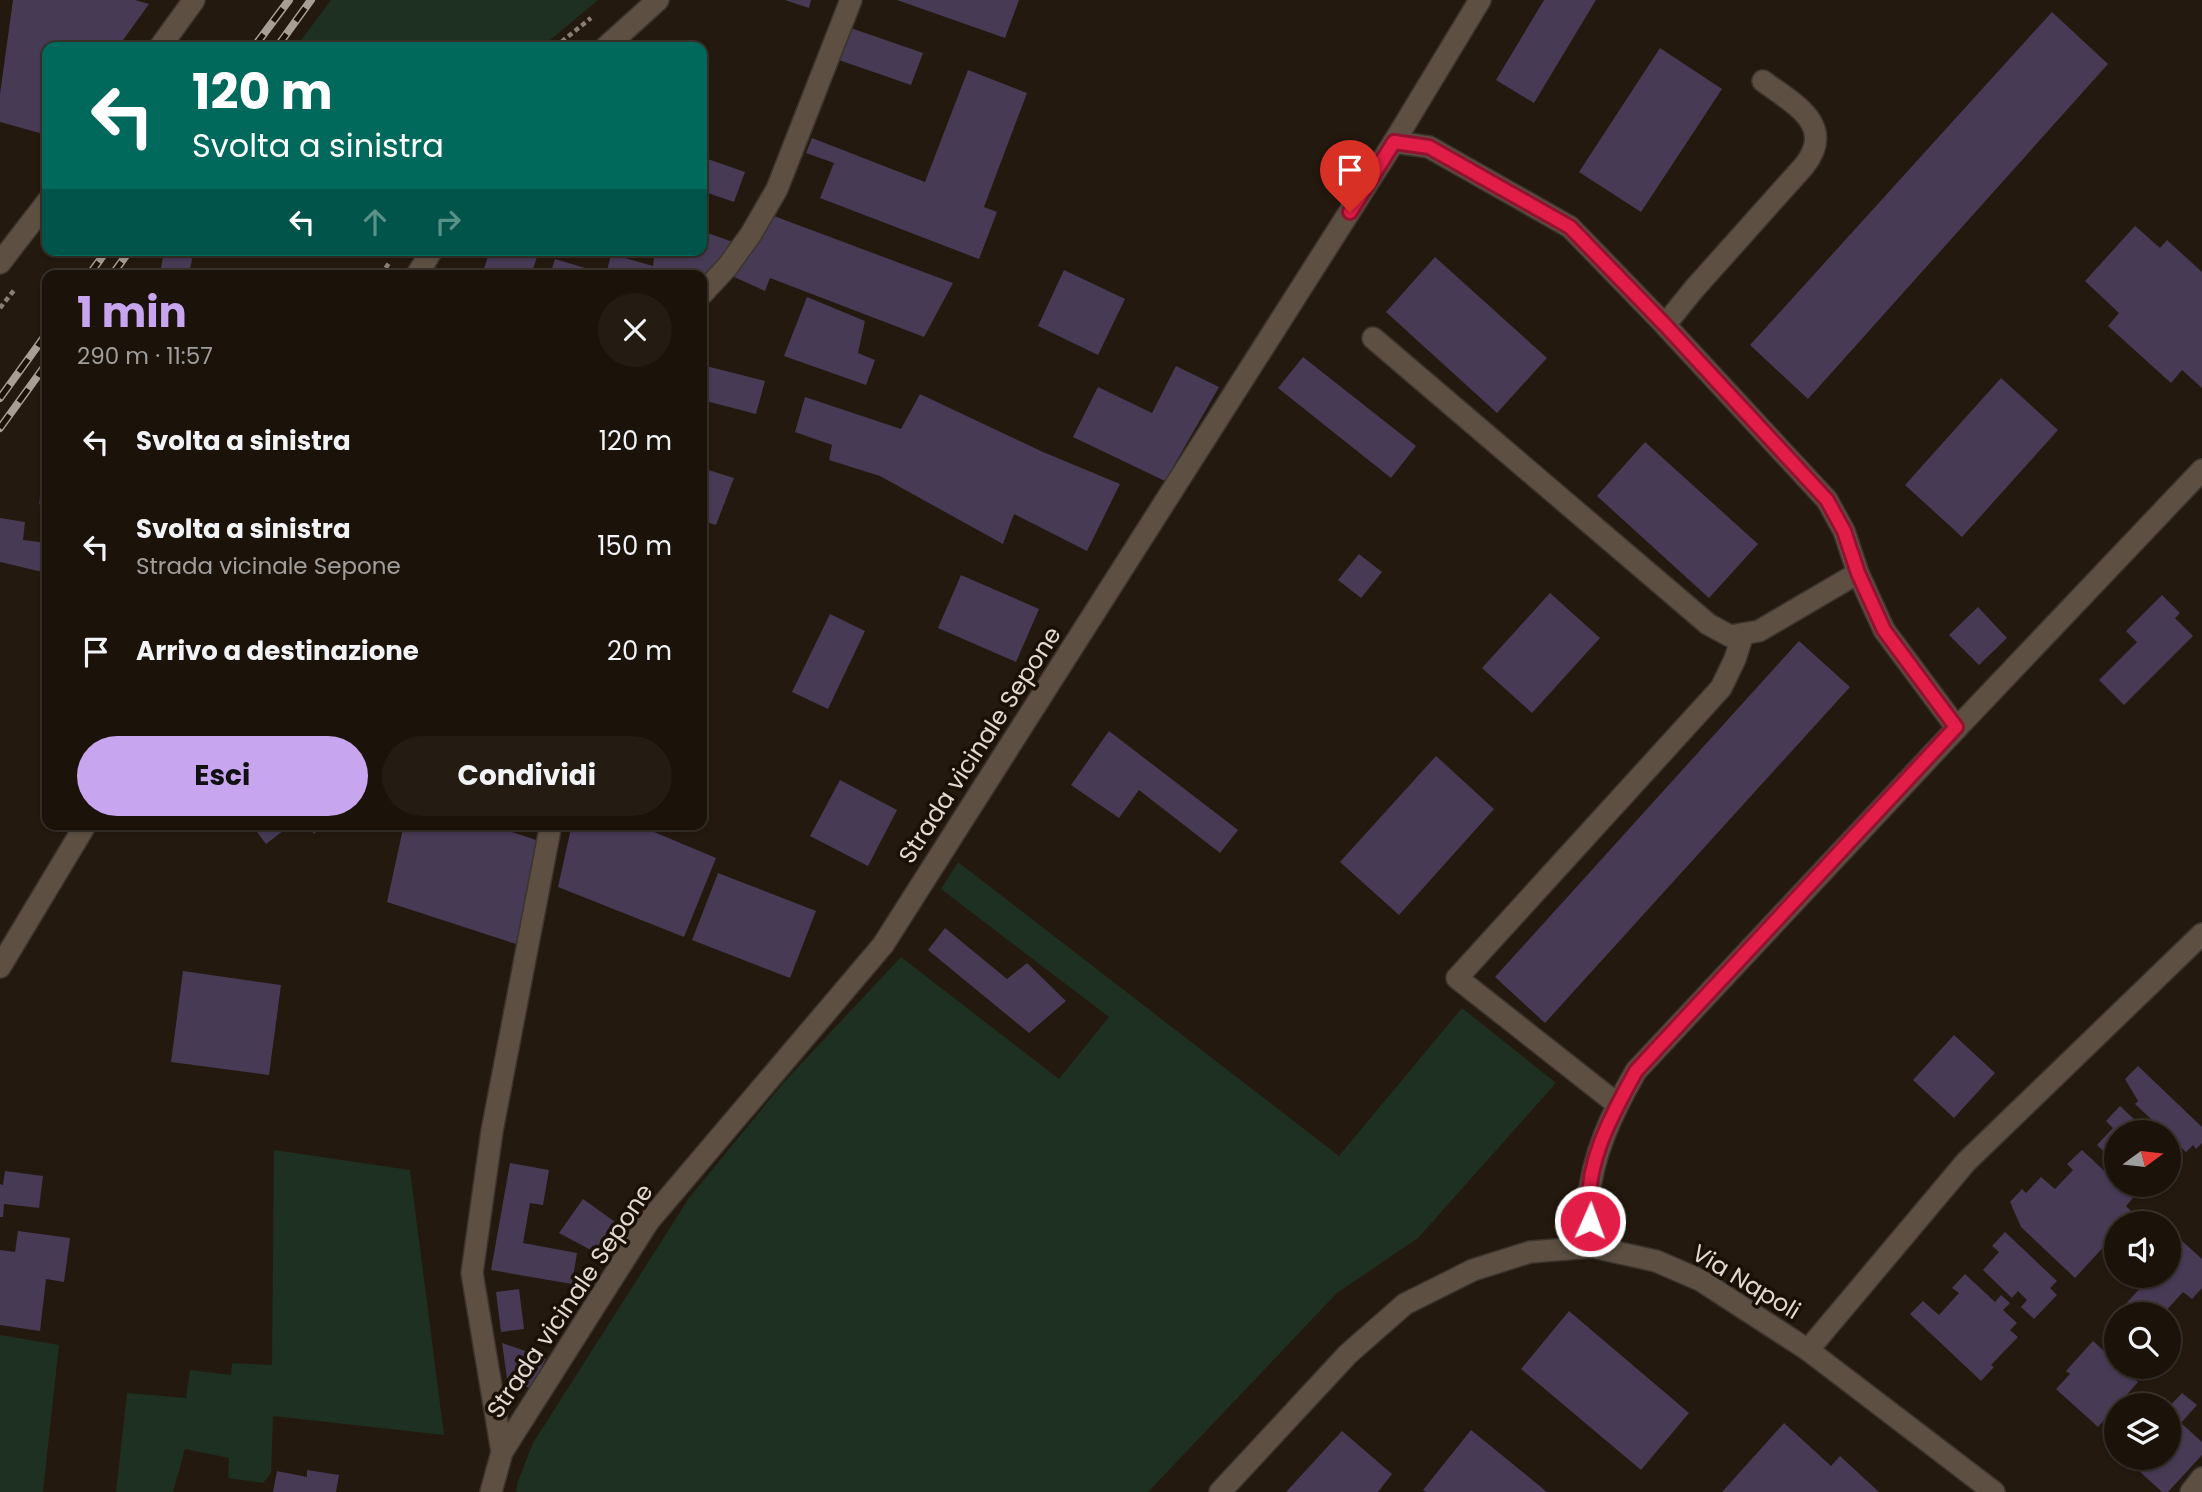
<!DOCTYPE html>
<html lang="it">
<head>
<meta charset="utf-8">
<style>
	body { margin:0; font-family:Poppins,sans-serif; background:#241c13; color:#f1f3f6; height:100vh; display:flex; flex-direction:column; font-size:26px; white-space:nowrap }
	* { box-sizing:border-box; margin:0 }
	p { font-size:23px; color:#a09e9c }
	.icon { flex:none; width:38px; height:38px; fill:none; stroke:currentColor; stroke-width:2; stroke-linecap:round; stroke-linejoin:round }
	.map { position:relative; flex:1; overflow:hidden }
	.drawer { position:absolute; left:42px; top:270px; width:665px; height:560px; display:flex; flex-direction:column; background:#1b130a; border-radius:14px; box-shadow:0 2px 5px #0004,0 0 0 2px #39322b }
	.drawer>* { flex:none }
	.banner { position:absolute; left:42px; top:42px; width:665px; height:214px; border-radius:14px; box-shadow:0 2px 5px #0004,0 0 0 2px #39322b; background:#00695c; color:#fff; overflow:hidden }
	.needle { width:46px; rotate:75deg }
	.tools { position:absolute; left:2104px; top:1120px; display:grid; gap:14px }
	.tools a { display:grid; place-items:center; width:77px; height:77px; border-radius:50%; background:#1b130a; box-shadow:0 2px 5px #0004,0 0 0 2px #39322b; font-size:35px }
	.pin { position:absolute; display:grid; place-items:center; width:60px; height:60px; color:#fff; margin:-72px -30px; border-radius:50% 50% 50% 0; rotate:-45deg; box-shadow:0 0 7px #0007 }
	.pin .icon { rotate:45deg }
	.me { position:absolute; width:77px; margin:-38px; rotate:2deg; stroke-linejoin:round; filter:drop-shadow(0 0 5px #0008) }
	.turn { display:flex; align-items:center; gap:24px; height:147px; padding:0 35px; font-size:32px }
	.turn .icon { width:91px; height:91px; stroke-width:2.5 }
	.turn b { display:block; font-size:49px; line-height:60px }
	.lanes { display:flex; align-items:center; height:66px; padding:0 35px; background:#0003; justify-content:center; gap:35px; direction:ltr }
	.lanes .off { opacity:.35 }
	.round { display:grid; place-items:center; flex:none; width:74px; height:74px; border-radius:37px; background:#241c13 }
	.headline { display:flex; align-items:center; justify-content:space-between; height:119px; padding:0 35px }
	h1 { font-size:42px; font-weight:700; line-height:52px; color:#c7a6ef }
	.button { display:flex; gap:14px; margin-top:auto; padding:14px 35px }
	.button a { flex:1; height:80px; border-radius:42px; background:#c7a6ef; color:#111; font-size:28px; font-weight:700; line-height:80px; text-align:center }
	.button a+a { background:#241c13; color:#f1f3f6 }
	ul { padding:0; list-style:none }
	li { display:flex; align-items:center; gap:21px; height:105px; padding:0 35px }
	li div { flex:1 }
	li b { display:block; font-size:26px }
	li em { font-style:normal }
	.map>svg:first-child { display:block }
	.green { fill:#1d3022 }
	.building { fill:#463a55 }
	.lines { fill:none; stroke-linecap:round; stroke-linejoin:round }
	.service-casing { stroke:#3c342e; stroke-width:24 }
	.minor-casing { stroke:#3c342e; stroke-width:24 }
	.tertiary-casing { stroke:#3c342e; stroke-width:24 }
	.path { stroke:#887e76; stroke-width:4.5; stroke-dasharray:5 3.5; stroke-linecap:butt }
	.service { stroke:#5d5043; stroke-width:21 }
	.minor { stroke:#5d5043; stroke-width:21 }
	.tertiary { stroke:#5d5043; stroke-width:21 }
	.rail-casing { stroke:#a79e96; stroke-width:8 }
	.rail { stroke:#1b1006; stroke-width:5; stroke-dasharray:16; stroke-linecap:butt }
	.route-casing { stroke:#92132f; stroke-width:18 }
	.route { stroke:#e11d48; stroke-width:12 }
	.labels { text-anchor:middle; stroke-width:7; stroke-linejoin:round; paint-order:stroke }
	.street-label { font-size:24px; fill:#e1d9d2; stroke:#1b1006 }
</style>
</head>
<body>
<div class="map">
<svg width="2202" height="1492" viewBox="0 0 2202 1492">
	<rect width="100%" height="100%" fill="#24190e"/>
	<g class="green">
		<path d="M331,0H598L542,47H296Z"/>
		<path d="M958,862L1339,1156L1462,1008L1556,1083L1418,1238L1337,1293L1148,1492H516L518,1481L533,1443L689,1198L784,1082L901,957L1059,1079L1109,1017L941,889Z"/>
		<path d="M274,1150L410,1170L444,1435L273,1416L271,1473L263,1483L228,1478L229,1458L185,1449L173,1492H116L127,1393L186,1398L190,1370L231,1375L232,1363L272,1365Z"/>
		<path d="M0,1335L59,1345L43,1492H0Z"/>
	</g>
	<g class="building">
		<path d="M13,0H135L149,4L118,47H47V135L0,122V94Z"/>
		<path d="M785,0H811L809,8Z"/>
		<path d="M897,0H1019L1005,38Z"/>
		<path d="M1544,0H1596L1534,103L1496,80Z"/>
		<path d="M2052,12L2108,64L1808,399L1750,345Z"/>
		<path d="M845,26L923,53L911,85L833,58Z"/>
		<path d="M1660,48L1722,89L1641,212L1579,172Z"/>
		<path d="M968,70L1027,93L984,207L997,212L979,259L820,198L834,163L806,153L812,138L925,182Z"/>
		<path d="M702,157L745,172L734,202L702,191Z"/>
		<path d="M774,216L953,283L924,337L770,278L765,291L732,276Z"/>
		<path d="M2135,226L2160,248L2167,240L2202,272V388L2182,370L2171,383L2108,326L2119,313L2085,281Z"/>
		<path d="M702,231L733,242L719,263L702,280V275H606L611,254L653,266L655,250H702Z"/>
		<path d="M164,250L193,254L189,275H160Z"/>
		<path d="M490,250H518L537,257L531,275H482Z"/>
		<path d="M1435,257L1547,358L1497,413L1386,312Z"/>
		<path d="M555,259L605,274V275H550Z"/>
		<path d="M1064,270L1125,299L1098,355L1038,326Z"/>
		<path d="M807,297L865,321L858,353L875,360L866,385L784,356Z"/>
		<path d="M1303,357L1416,446L1391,478L1278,388Z"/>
		<path d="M702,365L765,381L756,414L702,400Z"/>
		<path d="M1176,366L1219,387L1165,481L1073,437L1098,387L1152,413Z"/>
		<path d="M2001,378L2058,430L1962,537L1905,485Z"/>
		<path d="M920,394L1043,452L1120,484L1087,551L1014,514L1003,544L880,476L829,460L832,445L795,432L805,397L901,429Z"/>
		<path d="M1645,442L1758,544L1709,598L1597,496Z"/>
		<path d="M46,465H47V505L39,504Z"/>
		<path d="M702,468L734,478L716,525L702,521Z"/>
		<path d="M0,518L25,522L23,540L47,543V573L0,562Z"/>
		<path d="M1359,554L1382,572L1361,598L1338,580Z"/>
		<path d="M961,575L1039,609L1016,662L938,628Z"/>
		<path d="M1550,593L1600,638L1532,713L1482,668Z"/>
		<path d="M2162,595L2180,613L2175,618L2193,636L2124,705L2099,680L2137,642L2126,631Z"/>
		<path d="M1978,607L2007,638L1979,665L1949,635Z"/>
		<path d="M830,614L865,631L828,709L792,692Z"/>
		<path d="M1799,641L1850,687L1545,1023L1495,977Z"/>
		<path d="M1109,731L1238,830L1220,853L1139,790L1119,818L1071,785Z"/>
		<path d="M1436,756L1494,809L1399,915L1340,862Z"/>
		<path d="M840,780L897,810L868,866L810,836Z"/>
		<path d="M251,824H292L266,844Z"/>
		<path d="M306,824H325L314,834Z"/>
		<path d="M404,824H487L536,840L519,945L387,902Z"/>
		<path d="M572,824H635L716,858L684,937L558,887Z"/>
		<path d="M718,873L816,911L790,978L692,940Z"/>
		<path d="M945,928L1007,979L1027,963L1066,1001L1029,1033L928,950Z"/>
		<path d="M183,971L281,985L269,1075L171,1062Z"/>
		<path d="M1954,1035L1995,1073L1954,1118L1913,1080Z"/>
		<path d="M2138,1066L2202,1127V1143L2196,1149L2193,1145L2186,1152L2168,1135V1132H2165L2135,1104L2138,1101L2125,1079Z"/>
		<path d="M2120,1106L2148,1132H2116V1163L2097,1145L2113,1128L2106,1121Z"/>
		<path d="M2082,1150L2116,1182V1185H2119L2133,1198L2126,1206L2132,1212L2122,1223H2116V1230L2107,1239L2109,1241L2075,1278L2021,1227L2010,1202L2022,1189L2026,1193L2041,1177L2055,1189L2073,1170L2067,1164Z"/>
		<path d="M510,1163L549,1170L543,1205L530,1203L523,1243L577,1253L572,1284L491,1270Z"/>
		<path d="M5,1171L43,1176L39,1208L4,1204L3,1217H0V1184L3,1185Z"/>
		<path d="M2139,1185H2157L2148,1194Z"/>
		<path d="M583,1199L618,1224L602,1256L559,1233Z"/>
		<path d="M18,1231L70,1238L64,1282L46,1279L40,1331L0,1325V1250L15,1252Z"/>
		<path d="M2005,1232L2057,1281L2050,1288L2057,1295L2034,1319L2021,1307L2027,1300L2018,1291L2012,1298L1983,1270L1999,1252L1992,1246Z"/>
		<path d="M2182,1241L2202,1259V1288L2192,1299L2183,1292L2163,1314H2130L2123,1307L2151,1276H2168V1257Z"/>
		<path d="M1965,1274L1995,1302L2001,1295L2010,1303L2003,1310L2017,1323L2010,1330L2018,1337L1991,1365L1994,1367L1981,1381L1910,1314L1923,1301L1939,1315L1959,1293L1952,1288Z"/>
		<path d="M519,1289L524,1329L501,1332L496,1292Z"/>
		<path d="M1569,1311L1689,1413L1641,1470L1521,1369Z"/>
		<path d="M2093,1341L2116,1362V1367H2121L2138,1382L2098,1427L2056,1389L2070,1374L2066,1371Z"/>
		<path d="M502,1343L546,1358L532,1389L507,1379Z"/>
		<path d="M2182,1393L2197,1405L2181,1423L2202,1442V1455L2168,1492H2162L2125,1458H2168V1408Z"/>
		<path d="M1784,1423L1831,1466L1840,1456L1879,1492H1722Z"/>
		<path d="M1471,1430L1547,1492H1426L1423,1490Z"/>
		<path d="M1342,1431L1392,1474L1378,1492H1286Z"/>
		<path d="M307,1470L339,1475L336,1492H273L277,1471L307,1477Z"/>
	</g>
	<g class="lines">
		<defs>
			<g id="service">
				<path d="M1665,325L1694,289L1804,166C1837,124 1792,103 1763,81"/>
				<path d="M2191,1492L2202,1478"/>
			</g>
			<g id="minor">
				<path d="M160,47L194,0"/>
				<path d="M606,47L658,0"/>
				<path d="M1394,142L1429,147L1570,227L1665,325L1827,500L1844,531L1858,573L1884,630L1957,728"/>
				<path d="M0,263L47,202"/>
				<path d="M417,275L432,250"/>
				<path d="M702,294L728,266L751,234L777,189L851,0"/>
				<path d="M1373,338L1708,624L1730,636L1759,631L1858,573"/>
				<path d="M0,967L86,824"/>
				<path d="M1617,1104L1457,978L1721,688L1735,659L1743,634"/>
				<path d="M1593,1247C1591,1233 1587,1217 1588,1203C1592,1155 1612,1113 1636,1071L1957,728L2202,470"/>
				<path d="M1808,1350L1966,1162L2202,934"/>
				<path d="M502,1452L472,1273L492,1131L551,824"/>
				<path d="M491,1492L502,1452L648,1222L883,945L1394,142L1480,0"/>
			</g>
			<path id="tertiary" d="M1220,1492L1348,1354L1405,1304L1473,1270L1530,1252L1593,1247L1656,1261L1700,1280L1808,1350L1994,1492"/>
		</defs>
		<use href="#service" class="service-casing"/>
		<use href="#minor" class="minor-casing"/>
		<use href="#tertiary" class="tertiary-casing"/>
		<g class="path">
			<path d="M555,47L591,18"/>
			<path d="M381,275L389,263"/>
			<path d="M0,308L15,289"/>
		</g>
		<use href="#service" class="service"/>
		<use href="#minor" class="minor"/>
		<use href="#tertiary" class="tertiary"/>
		<defs>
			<g id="rail">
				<path d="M254,47L289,0"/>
				<path d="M277,47L311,0"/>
				<path d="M89,275L107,250"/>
				<path d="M112,275L130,250"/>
				<path d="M0,398L47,333"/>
				<path d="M0,428L47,363"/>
			</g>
		</defs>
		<use href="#rail" class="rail-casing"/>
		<use href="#rail" class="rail"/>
	</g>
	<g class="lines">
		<defs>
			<path id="route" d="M1350,212L1394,142L1429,147L1570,227L1665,325L1827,500L1844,531L1858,573L1884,630L1956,727L1636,1071C1611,1116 1582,1168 1590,1221"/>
		</defs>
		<use href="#route" class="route-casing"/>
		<use href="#route" class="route"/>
	</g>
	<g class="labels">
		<g class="street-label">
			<text transform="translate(980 745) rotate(-57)" y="8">Strada vicinale Sepone</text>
			<text transform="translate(1746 1282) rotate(31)" y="8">Via Napoli</text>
			<text transform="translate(570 1301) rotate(-56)" y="8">Strada vicinale Sepone</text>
		</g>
	</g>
</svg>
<div class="tools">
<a><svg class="needle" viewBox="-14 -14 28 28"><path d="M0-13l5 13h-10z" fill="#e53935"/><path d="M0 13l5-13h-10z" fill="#a09e9c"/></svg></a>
<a><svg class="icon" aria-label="sound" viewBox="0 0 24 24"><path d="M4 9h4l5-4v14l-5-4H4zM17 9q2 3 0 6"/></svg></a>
<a><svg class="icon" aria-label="search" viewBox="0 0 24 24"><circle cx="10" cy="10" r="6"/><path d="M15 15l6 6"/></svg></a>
<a><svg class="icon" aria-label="layers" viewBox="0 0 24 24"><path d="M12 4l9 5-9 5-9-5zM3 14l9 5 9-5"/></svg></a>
</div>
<div class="pin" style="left:1350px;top:212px;background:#d93025"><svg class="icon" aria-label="arrive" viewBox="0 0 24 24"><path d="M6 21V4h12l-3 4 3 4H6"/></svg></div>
<svg class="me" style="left:1590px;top:1221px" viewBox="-20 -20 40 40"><circle r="17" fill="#e11d48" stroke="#fff" stroke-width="3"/><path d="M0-11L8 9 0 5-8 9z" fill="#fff"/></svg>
<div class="banner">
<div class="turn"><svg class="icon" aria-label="left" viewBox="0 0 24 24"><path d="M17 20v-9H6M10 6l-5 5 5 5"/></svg><div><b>120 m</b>Svolta a sinistra</div></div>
<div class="lanes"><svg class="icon" aria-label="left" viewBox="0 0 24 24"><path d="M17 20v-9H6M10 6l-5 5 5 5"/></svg><svg class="icon off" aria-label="ahead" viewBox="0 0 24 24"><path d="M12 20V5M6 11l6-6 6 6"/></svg><svg class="icon off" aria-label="right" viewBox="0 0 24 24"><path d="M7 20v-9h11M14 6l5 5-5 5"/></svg></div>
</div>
<section class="drawer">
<div class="headline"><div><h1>1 min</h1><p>290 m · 11:57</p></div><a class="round"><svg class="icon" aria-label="close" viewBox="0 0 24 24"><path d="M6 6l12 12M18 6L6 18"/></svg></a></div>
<ul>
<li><svg class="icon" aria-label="left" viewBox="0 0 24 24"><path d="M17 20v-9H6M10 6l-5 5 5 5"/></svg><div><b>Svolta a sinistra</b></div><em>120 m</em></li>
<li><svg class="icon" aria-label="left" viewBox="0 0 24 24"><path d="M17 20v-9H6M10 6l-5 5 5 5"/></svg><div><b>Svolta a sinistra</b><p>Strada vicinale Sepone</p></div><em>150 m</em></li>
<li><svg class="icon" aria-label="arrive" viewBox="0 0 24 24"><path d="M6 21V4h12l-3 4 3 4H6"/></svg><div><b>Arrivo a destinazione</b></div><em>20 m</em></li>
</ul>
<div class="button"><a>Esci</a><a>Condividi</a></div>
</section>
</div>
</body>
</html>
